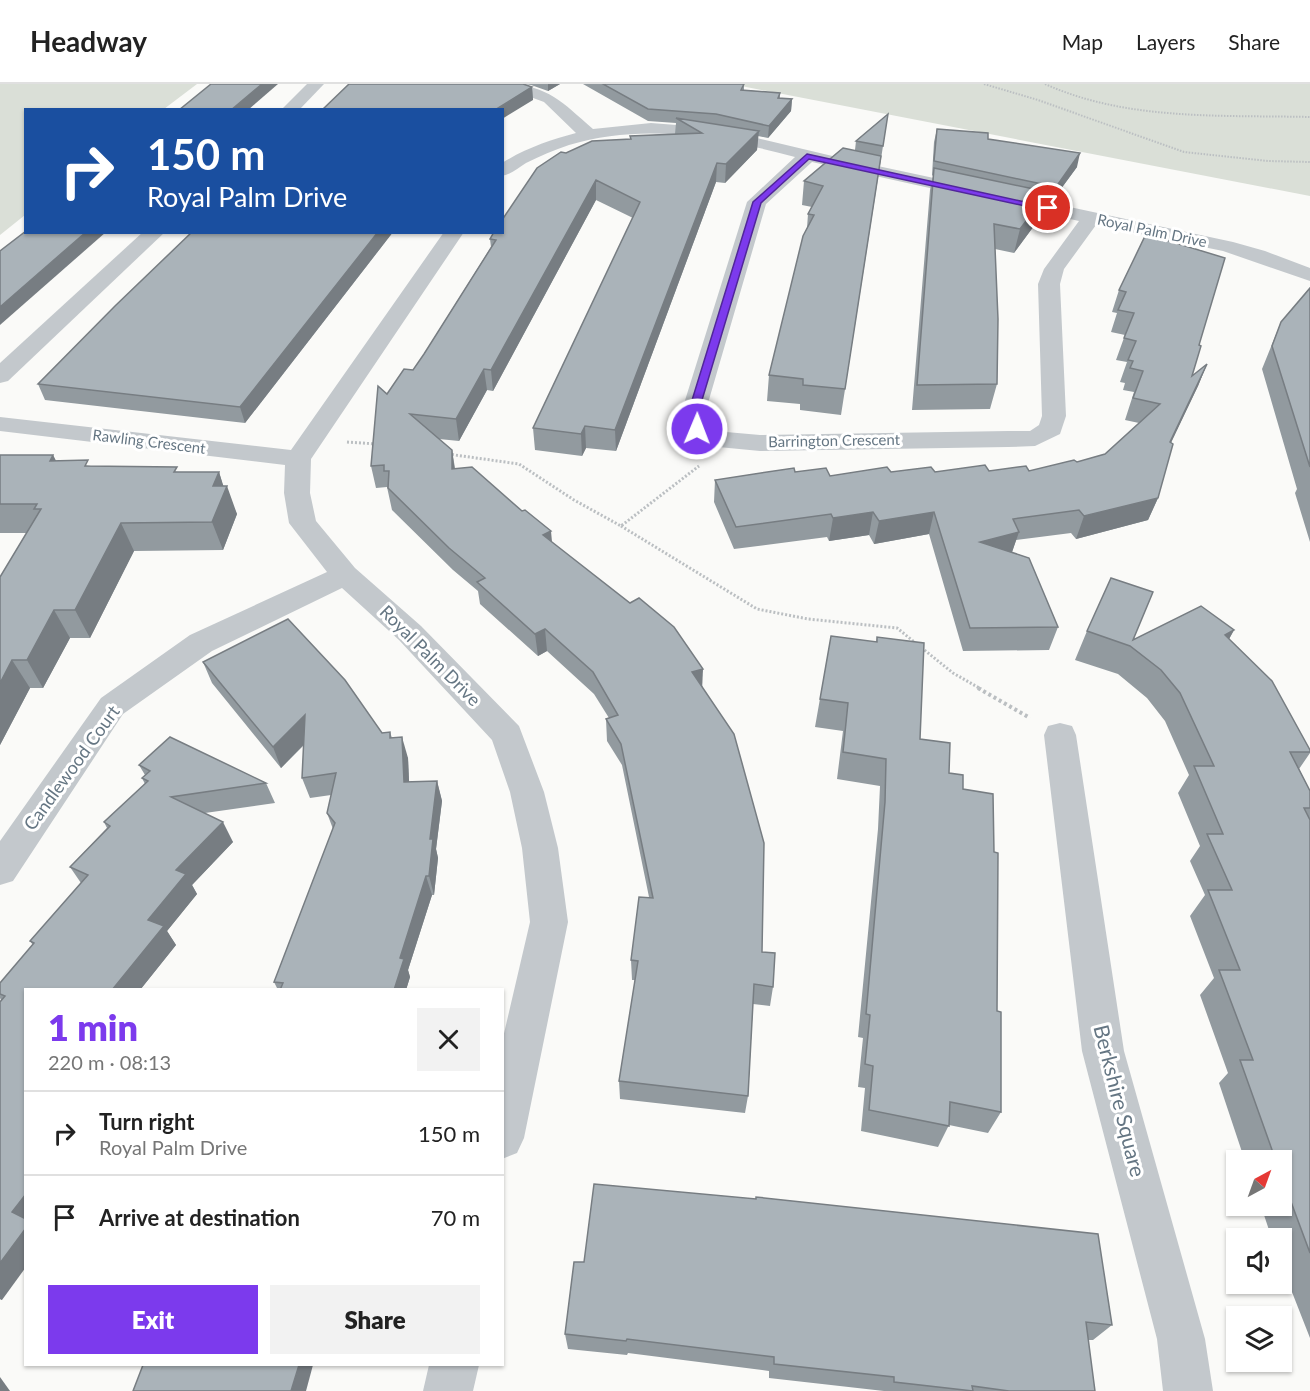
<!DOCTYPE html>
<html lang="en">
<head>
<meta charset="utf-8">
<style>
	body { margin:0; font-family:Lato,sans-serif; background:#f2f2f2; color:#222; height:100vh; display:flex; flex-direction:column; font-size:22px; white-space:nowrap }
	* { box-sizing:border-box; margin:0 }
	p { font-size:20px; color:#767676 }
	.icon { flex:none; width:33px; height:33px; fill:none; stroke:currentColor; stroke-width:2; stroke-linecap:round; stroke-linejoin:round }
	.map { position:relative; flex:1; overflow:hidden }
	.side { position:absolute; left:24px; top:904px; width:480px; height:378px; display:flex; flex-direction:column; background:#fff; border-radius:0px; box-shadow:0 2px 4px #0004 }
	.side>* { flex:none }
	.guide { position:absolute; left:24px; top:24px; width:480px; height:126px; border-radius:0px; box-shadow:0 2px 4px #0004; background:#1a4fa0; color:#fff; overflow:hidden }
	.needle { width:39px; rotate:41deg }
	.tools { position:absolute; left:1226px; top:1066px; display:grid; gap:12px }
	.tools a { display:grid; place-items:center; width:66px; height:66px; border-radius:0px; background:#fff; box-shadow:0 2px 4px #0004; font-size:30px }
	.pin { position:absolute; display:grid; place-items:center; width:51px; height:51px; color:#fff; margin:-26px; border:3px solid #fff; border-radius:50%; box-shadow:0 2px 6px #0007 }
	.me { position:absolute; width:66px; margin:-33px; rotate:1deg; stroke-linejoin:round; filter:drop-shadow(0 0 4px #0008) }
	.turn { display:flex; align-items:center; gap:21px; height:126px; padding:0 24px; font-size:27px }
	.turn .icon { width:78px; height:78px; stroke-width:2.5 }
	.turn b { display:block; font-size:42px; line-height:51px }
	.round { display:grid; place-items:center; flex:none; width:63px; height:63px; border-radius:0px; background:#f2f2f2 }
	.summary { display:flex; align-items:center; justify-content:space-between; height:102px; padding:0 24px }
	h1 { font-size:36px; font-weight:800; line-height:45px; color:#7c3aed }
	.cta { display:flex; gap:12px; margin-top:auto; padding:12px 24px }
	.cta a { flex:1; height:69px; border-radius:0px; background:#7c3aed; color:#fff; font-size:24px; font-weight:800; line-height:69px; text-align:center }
	.cta a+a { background:#f2f2f2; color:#222 }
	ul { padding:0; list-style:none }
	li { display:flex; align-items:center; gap:18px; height:84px; padding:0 24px; border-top:2px solid #e0e0e0 }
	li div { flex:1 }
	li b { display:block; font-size:22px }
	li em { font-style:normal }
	header { display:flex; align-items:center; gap:36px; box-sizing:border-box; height:84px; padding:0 30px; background:#fff; border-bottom:2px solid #e0e0e0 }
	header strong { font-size:28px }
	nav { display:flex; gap:33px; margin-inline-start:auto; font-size:21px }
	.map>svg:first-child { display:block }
	.green { fill:#dadfd7 }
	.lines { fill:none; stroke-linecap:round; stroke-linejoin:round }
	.path-far2 { stroke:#bbbfc2; stroke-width:2; stroke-dasharray:1.5 1.5; stroke-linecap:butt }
	.path-far1 { stroke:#bbbfc2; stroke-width:3; stroke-dasharray:2 2; stroke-linecap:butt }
	.path { stroke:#bbbfc2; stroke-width:4; stroke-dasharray:3 3; stroke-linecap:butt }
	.minor { fill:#c3c8cc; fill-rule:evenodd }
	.wall { fill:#929a9f }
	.shaded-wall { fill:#777d82 }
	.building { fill:#aab3b9; stroke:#777d82; stroke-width:1.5 }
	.route { fill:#7c3aed; stroke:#51269a; stroke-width:1.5 }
	.labels { text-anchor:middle; stroke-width:6; stroke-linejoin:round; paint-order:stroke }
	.far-street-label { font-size:15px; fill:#657683; stroke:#fff }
	.street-label { font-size:18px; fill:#657683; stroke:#fff }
	.near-street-label { font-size:21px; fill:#657683; stroke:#fff }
</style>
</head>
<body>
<header>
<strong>Headway</strong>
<nav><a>Map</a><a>Layers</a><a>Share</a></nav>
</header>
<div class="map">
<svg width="1310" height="1307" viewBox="0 0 1310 1307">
	<rect width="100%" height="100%" fill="#fafaf8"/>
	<g class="green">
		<path d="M0,0H197L164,25L26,26L25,131L0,151Z"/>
		<path d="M731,0H1310V112Z"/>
	</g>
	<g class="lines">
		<g class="path-far2">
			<path d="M984,0L1038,16L1184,68L1268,77L1310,78"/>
			<path d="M1045,0C1127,37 1221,31 1310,33"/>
		</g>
		<g class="path-far1">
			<path d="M347,358L376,360"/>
			<path d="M448,370L519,380L574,416L621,442L699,382"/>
			<path d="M621,442L757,525L808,535L897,544L953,589L981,605"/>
		</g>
		<path class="path" d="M978,604L1030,634"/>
		<g class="minor">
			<path d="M307,0H324L299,26H281Z"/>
			<path d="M501,0C547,0 560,16 593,45L651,39L715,44L845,75L1233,158L1265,167L1310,184V197L1223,167L1096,141L1064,185L1060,200L1066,332L1060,350L1035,362L1008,363L760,367L708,362L699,359L688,350L684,345L682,326L747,118L795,73C720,53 645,38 569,61C554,66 540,72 526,79C518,84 512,90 502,92V79C526,64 550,56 576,49L544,18L503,3ZM812,78L1079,137L1044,185L1038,200L1042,332L1039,341L1030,347H1008L760,351L715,347L709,342L706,326L766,120Z"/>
			<path d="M143,148H165L8,297L0,299V279Z"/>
			<path d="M444,148H464L311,375L310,409L316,437L355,484L421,542L519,642L544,708L558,764L568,838L524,1054L517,1069L502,1075V958L530,838L522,764L510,708L492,656L399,556L342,504L212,567L123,630L13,797L0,801V757L101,614L190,551L327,488L289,439L284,409L285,381L0,347V333L291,366Z"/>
			<path d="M1060,639L1072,642L1076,651L1124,967L1205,1255L1213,1307H1163L1157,1255L1082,967L1044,651L1048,642Z"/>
			<path d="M429,1281H479L473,1307H423Z"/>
		</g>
	</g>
	<g class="wall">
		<path d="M349,0H560L548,7L531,1L524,0L532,3L533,16Z"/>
		<path d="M583,0H744V6L780,9V14L792,15L791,27L768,54L758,52L757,66L725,99L716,98L616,367L586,364L582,372L535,366L533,344L633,134L596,116L493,307L487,306L459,357L439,355L452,366L455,384L552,458L702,602L762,868L773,903L770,922L753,920L748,1012L745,1029L620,1015L619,997L635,896H632L631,876L649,813L622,681L607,657L606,635L609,634L594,610L547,567L538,572L480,520L478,507L453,486L392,426L387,403L376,404L371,382L387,310L413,286L424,270L491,163L490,155L566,69L630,55V52L675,50L676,39L648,37Z"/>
		<path d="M888,30L841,331L800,326V320L767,317L769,291L807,144L808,130L812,123L802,121L804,97L855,66L856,57Z"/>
		<path d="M937,45L988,55L1077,83L1052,117L1046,116L1042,131L1014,169L995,165L997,300L990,325L912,326L930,106L933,92L932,91L934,58Z"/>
		<path d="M192,148H393L245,339L45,316L38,300Z"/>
		<path d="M1146,150L1199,261L1192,292L1207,280L1198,302L1171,358L1158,414L1148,436L1076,455L1071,449L1016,456L1012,468L1058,543L1049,566L963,567L929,450L874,460L869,451L829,457L827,453L734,465L714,418L715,396L795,388L830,392L891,388L1029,387L1077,378L1105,370L1139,339L1125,336L1134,308L1123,306L1125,299L1120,298L1127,278L1116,276L1125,251L1111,248L1117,229L1112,228L1119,206Z"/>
		<path d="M1310,204V458L1295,409L1297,405L1262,285L1281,238Z"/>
		<path d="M0,371H53L56,377L91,382L179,388H219L223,402L237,430L223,466L134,467L90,554H70L43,604H30L0,661V493L27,449H0Z"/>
		<path d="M1234,546L1229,555L1310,666V669L1299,685L1310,707V1254L1281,1180V1155H1272L1261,1122H1281V1077H1245L1219,999L1228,989L1200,911L1214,894L1190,832L1205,811L1190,777L1200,762L1178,709L1189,691L1165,637L1147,614L1118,590L1075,576L1087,547L1133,556Z"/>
		<path d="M831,552L876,558L877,553L920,655L963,705L997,927L1001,1028L988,1049L949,1041L938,1063L861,1047L865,1004L858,1003L863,954L858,953L878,745L880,702L837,695L843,647L815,643Z"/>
		<path d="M203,578L382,649L390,648L392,654L408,674L409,698L437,697L442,717L436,765L438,774L434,811H432L408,886L410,893L406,906H278L274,898L333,745L327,729L331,711L310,714L302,694L304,661L281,684L212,599Z"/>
		<path d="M139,681L266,699L275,719L205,729L233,758L192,801L197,810L167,847L176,861L140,906H26L2,1216L0,1215V918L1,916L0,914V899L33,861L30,857L81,799L70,783L107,744L104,738L145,700L142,694L145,691Z"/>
		<path d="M574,1178L1112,1241L1093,1256H1088L1095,1307H884L769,1294V1287L628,1269L627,1271L568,1265L565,1250Z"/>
	</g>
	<g class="shaded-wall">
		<path d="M262,0H278L248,26H231Z"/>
		<path d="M548,0H560L548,7Z"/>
		<path d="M532,3L533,16L502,35V26H495Z"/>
		<path d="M792,15L791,27L768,54L769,42Z"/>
		<path d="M759,47L757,66L725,99L726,80Z"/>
		<path d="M1080,69L1077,83L1052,117L1056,103Z"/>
		<path d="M717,79L716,98L616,367L615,346Z"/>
		<path d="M596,96V116L493,307L491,286Z"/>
		<path d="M1048,108L1042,131L1014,169L1020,145Z"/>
		<path d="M86,148H106L0,241V223Z"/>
		<path d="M378,148H393L245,339L240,323Z"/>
		<path d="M1207,280L1198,302L1161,380L1170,358Z"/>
		<path d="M484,285L487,306L459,357L456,335Z"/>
		<path d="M585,342L586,364L582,372L581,350Z"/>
		<path d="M452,366L455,388L452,385Z"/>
		<path d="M53,371L67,399L50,377Z"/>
		<path d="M219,388L225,407L227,402L237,430L223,466L212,438L213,402Z"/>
		<path d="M1158,414L1148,436L1076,455L1084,432Z"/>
		<path d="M873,428L869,451L829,457L833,434Z"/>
		<path d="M934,428L929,450L874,460L879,437Z"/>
		<path d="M121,439L134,467L90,554L75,526Z"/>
		<path d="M551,447L553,469L543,451Z"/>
		<path d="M1019,448L1011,471L980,458Z"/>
		<path d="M54,526L70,554L43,604L27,576Z"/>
		<path d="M545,545L547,567L538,572L535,550Z"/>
		<path d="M1234,546L1218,575L1225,551Z"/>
		<path d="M12,576L30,604L0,661V599Z"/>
		<path d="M703,585L702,607L692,588Z"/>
		<path d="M305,631L312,652L281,684L273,663Z"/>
		<path d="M402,653L408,674L410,718L404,698Z"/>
		<path d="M437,697L442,717L436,765L438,774L434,811L429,792L430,755Z"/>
		<path d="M223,738L233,758L192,801L197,810L167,847L176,861L140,906H112L148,836L176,786Z"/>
		<path d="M426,792L432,811L408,886L410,893L406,906H394L400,874Z"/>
		<path d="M26,1110V1138L12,1128Z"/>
		<path d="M26,1144V1183L2,1216L0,1215V1179Z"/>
		<path d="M299,1281H313L306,1307H291Z"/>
		<path d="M0,1293L10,1307H0Z"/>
	</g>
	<g class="building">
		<path d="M211,0H262L231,26H179Z"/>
		<path d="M349,0H523L532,3L495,26H322Z"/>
		<path d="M603,0H744L741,6L780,9L778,14L792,15L769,42L716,30L648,25Z"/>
		<path d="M888,30L883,62L856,57Z"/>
		<path d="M676,34L759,47L726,80L717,79L615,346L585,342L581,350L533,344L640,118L596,96L491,286L484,285L456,335L410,330L452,366V385L472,383L522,427L525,426L551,447L543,451L630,519L639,514L674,543L703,585L692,588L734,650L764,759L762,868L775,869L773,903L754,900L748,1012L619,997L638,877L631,876L639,813L653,814L621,660L606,635L618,631L593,588L545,545L535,550L477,498L485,494L449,464L388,404L389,387H384V381L371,382L378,302L387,310L404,285L413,286L424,270L496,156L490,155L494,148H502V136L537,84L561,68L566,69L592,57L631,55L630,52L702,49Z"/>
		<path d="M937,45L988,49V55L1080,69L1056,103L934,77Z"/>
		<path d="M843,64L881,72L845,305L803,301V295L769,291L803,152L814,131L808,130L823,102L804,97Z"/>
		<path d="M934,84L1048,108L1020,145L994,140L998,235L997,300L917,301Z"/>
		<path d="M26,147V148H86L0,223V167Z"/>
		<path d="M192,148H378L240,323L38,300L115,222Z"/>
		<path d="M1146,150L1225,174L1199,261L1201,262L1192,292L1207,280L1170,358L1173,360L1158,414L1084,432L1079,426L1013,435L1019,448L980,458L1029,474L1058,543L970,544L934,428L879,437L873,428L833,434L831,430L736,443L715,396L794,384L795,388L826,384L830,392L887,383L891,388L931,383L935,388L985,381L989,387L1026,382L1029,387L1074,376L1077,378L1105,370L1160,320L1133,314L1143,287L1130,284L1133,277L1128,276L1136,257L1124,254L1134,229L1118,226L1126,208L1119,206Z"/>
		<path d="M1310,204V383L1272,262L1281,238Z"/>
		<path d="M0,371H53L50,377L88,376L85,382L177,383L174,388H219L213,402H227L212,438L121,439L75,526H54L27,576H12L0,599V493L41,425H34L37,420H0Z"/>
		<path d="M1111,494L1153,508L1133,556L1201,522L1234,546L1225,551L1272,597L1310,666V668H1290L1310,707V724H1304L1310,736V1169L1281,1091V1077H1276L1240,976H1253L1219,886H1240L1208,806H1232L1207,750H1223L1194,682H1214L1180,609L1161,586L1130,562L1087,547Z"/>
		<path d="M288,535L345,596L382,649L390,648V654L402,653L404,698L437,697L430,755H433L429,792H426L400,874L404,875L394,906H280L283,899L274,898L335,739L327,729L336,689L302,694L305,631L273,663L203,578Z"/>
		<path d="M831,552L877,558V553L924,559L920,655L950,659L949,689L963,691V705L993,710L994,768L998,769L997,927L1001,928V1028L950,1018L949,1042L869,1026L873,982L865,980L870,931L866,930L885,718L886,675L843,668L848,619L820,615Z"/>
		<path d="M170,653L266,699L171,713L223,738L176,786L186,790L148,836L164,842L112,906H26V1110L12,1128L26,1135V1144L0,1179V918L5,912L0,910V899L34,859L30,857L88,791L70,783L110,742L104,738L148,697L142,694L150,687L139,681Z"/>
		<path d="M594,1100L756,1115V1113L1098,1150L1112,1241L1086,1238L1095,1307H1009L972,1302L973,1307L894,1298V1293L774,1280V1273L627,1255L626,1257L565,1250L574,1178H584Z"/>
		<path d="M143,1281H299L291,1307H133Z"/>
	</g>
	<path class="route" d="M807,70L1052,124L1048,127L809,75L761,119L699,326L702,345L693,347L689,326L753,118Z"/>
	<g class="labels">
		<g class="far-street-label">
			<text transform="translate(1152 147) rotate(12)" y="5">Royal Palm Drive</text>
			<text transform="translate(834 357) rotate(-1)" y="5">Barrington Crescent</text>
			<text transform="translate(149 358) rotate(7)" y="5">Rawling Crescent</text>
		</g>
		<g class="street-label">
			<text transform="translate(430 572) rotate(45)" y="6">Royal Palm Drive</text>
			<text transform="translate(72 684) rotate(-54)" y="6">Candlewood Court</text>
		</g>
		<g class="near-street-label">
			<text transform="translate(1119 1017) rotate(76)" y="7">Berkshire Square</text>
		</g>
	</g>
</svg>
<div class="tools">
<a><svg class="needle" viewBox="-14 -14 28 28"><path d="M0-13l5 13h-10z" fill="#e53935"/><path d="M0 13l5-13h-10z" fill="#767676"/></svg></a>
<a><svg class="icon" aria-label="sound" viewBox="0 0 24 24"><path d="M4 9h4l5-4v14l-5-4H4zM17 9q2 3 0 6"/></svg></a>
<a><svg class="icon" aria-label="layers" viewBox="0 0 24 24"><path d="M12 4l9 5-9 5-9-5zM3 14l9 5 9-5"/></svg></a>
</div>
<div class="pin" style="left:1048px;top:124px;background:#d93025"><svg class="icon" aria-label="arrive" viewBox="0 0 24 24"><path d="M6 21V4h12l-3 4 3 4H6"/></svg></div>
<svg class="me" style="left:697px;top:345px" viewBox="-20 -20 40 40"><circle r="17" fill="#7c3aed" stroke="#fff" stroke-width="3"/><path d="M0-11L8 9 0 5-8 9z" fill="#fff"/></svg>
<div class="guide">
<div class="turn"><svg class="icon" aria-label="right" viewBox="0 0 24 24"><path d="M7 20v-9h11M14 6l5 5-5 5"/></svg><div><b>150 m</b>Royal Palm Drive</div></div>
</div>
<section class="side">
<div class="summary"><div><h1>1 min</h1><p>220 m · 08:13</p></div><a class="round"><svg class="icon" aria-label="close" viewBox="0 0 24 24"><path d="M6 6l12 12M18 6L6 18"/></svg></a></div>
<ul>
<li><svg class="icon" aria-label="right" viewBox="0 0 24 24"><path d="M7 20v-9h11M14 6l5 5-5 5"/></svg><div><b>Turn right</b><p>Royal Palm Drive</p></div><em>150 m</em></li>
<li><svg class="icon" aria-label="arrive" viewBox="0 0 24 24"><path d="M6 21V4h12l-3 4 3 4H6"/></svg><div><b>Arrive at destination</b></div><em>70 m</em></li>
</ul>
<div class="cta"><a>Exit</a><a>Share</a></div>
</section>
</div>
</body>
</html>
